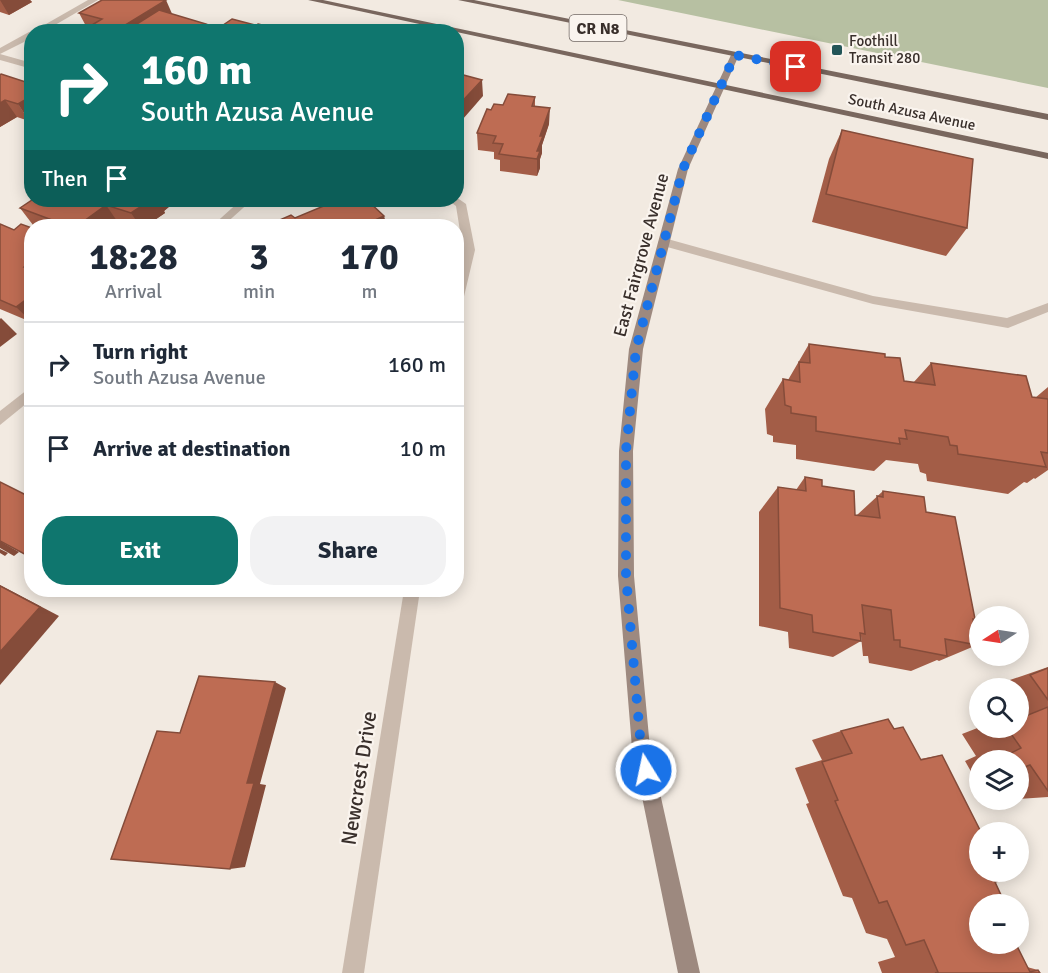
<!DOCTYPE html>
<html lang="en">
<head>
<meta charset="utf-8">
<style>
	body { margin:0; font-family:Signika,sans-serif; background:#f2f2f3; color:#1f2937; height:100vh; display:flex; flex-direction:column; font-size:22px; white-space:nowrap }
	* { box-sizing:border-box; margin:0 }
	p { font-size:20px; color:#747a83 }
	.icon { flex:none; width:33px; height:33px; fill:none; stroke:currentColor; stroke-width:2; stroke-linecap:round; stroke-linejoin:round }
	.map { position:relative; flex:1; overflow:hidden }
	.panel { position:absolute; left:24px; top:219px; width:440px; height:378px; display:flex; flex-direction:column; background:#fff; border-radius:24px; box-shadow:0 3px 15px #0003 }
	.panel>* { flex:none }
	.hud { position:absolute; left:24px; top:24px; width:440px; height:183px; border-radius:24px; box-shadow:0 3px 15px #0003; background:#0f766e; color:#fff; overflow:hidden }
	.needle { width:39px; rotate:258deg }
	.tools { position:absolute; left:969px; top:606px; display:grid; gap:12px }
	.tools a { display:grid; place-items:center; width:60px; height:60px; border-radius:50%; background:#fff; box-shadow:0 3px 15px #0003; font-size:30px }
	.pin { position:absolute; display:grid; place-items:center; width:51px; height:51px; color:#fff; margin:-26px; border-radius:12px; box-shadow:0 3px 9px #0006 }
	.me { position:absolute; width:66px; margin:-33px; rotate:350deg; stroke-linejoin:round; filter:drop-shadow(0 0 4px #0008) }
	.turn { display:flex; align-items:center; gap:21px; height:126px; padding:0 18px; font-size:27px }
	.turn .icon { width:78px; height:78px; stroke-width:2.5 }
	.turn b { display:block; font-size:42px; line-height:51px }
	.then { display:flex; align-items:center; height:57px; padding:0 18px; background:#0003; gap:12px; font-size:22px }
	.eta { display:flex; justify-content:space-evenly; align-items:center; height:102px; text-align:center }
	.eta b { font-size:36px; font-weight:800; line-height:42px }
	.action { display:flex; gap:12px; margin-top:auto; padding:12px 18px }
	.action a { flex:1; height:69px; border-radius:24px; background:#0f766e; color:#fff; font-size:24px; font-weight:800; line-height:69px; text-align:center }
	.action a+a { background:#f2f2f3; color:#1f2937 }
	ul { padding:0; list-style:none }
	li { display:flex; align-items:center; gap:18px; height:84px; padding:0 18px; border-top:2px solid #e0e1e3 }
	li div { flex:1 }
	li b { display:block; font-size:22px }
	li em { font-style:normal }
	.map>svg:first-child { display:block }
	.green { fill:#b7c0a2 }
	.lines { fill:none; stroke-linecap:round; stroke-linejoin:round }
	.lane { fill:#cabaad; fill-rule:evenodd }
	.street { fill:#cabaad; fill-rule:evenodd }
	.secondary { fill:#9d897f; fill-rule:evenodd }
	.primary { fill:#79675e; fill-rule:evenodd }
	.wall { fill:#a35d47 }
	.shaded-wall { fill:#854c3a }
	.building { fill:#be6c53; stroke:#854c3a; stroke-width:1.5 }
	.route { stroke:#1a73e8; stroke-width:10; stroke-dasharray:0 18 }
	.poi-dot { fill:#235558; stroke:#faf4ee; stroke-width:2 }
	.labels { text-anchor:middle; stroke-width:4.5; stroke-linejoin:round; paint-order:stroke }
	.far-poi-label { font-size:15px; fill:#392f2b; stroke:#faf4ee; text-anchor:start }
	.far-street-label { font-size:15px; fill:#392f2b; stroke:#faf4ee }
	.shield { fill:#faf4ee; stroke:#736a66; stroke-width:1.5 }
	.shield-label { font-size:16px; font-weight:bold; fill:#392f2b }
	.street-label { font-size:18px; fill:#392f2b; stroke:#faf4ee }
	.near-street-label { font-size:21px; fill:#392f2b; stroke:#faf4ee }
</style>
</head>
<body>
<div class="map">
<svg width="1048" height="973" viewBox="0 0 1048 973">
	<rect width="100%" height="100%" fill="#f2eae1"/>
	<path class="green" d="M618,0H1048V88Z"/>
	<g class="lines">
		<path class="lane" d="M664,238L873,296L1007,318L1048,303V312L1008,328L873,304L660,245L658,242Z"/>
		<g class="street">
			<path d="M88,0H98L43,32H32Z"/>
			<path d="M29,32H32V38L0,54V48Z"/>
			<path d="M0,54L32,63V69L0,60Z"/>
			<path d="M456,197L466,204L475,250L462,305L456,309V280L463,250L456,206L448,200H456Z"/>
			<path d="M241,200H252L223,226H212Z"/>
			<path d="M32,386V399L0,425V411Z"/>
			<path d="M404,590H420L364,973H342Z"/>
		</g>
		<path class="secondary" d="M735,52L739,55L688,169L643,349L633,451L634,576L650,748L700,973H678L632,748L618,576L619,451L629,349L678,169L731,55Z"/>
		<g class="primary">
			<path d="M308,0H323L1048,153V159Z"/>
			<path d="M458,0H474L1048,114V120Z"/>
		</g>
	</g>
	<g class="wall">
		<path d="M0,0H30L32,2L9,15L0,12Z"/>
		<path d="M79,13L172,14L209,32H83L82,31L87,28Z"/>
		<path d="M0,75L29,121L17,117L0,127Z"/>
		<path d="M535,97V106L549,124L542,145V153L540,159V168L537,176L500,171V160L494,159V152L478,150L477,133L503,105Z"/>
		<path d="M842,130L967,228L946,256L812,222L829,159Z"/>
		<path d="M32,200H166L170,206L164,211L165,213L146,226H132L117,221L110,226H38L33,225L20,208Z"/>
		<path d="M0,224L31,322L0,309Z"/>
		<path d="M809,344L885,357L904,381L913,383L931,363L1032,397L1035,398L1048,387V470L1035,479L1034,478L1027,483L1024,482L1008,494L927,481L926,474L920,472L918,464L886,460L874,471L796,459V445L773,442V436L767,434L765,409L783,379L788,380Z"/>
		<path d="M805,477L822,486L855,515H857L883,491L926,512L975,619L973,620L977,645L939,661L937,660L911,671L869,663L868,656H863L861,636H860L861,641L833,657L789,648L788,632L759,626V512L778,487L796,490Z"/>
		<path d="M1048,667V797L1018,799V760H980V774L973,775L965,761L976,756L962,734L980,727V728H1018V688H986L1022,676Z"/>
		<path d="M894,729L920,759L942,755L995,882L993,899L1027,967L1038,970L1040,973H882L878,962L895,957L887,939L866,933L852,898L843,896L806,804L809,803L795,768L822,760L812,740L841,731Z"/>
	</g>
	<g class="shaded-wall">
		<path d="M0,0H30L32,2L9,15Z"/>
		<path d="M166,0L173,16L147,32H114Z"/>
		<path d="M206,24L209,32H195Z"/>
		<path d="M482,80L483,96L456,127V108Z"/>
		<path d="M32,96V119L29,121L18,104Z"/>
		<path d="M5,100L17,117L0,127V103Z"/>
		<path d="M550,108L549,124L542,145V153L540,159V168L537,176V151L540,136Z"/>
		<path d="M151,200H166L170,206L164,211L165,213L146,226H140L131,213Z"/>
		<path d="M106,205L117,221L110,226H77Z"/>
		<path d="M384,216L387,226H362Z"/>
		<path d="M32,261V275L24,267Z"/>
		<path d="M32,295V322L16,307Z"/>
		<path d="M1,318L17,334L0,347V319Z"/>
		<path d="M0,541L19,552L14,556L0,548Z"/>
		<path d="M0,549L8,553L5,556L0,553Z"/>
		<path d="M0,585L59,616L0,685Z"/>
		<path d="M275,682L286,688L260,784L266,785L245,867L230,869L247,783Z"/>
	</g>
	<g class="building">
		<path d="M102,0H166L114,32H86L82,31L102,19L79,13Z"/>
		<path d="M159,10L206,24L195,32H124Z"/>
		<path d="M232,19L255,25L245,31L246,32H213Z"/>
		<path d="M258,24L283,30L281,32H248Z"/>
		<path d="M456,73L482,80L456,108Z"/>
		<path d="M1,74L32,84V96L18,104L5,100L0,103V75Z"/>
		<path d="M508,94L535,97L532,106L550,108L540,136H543L537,151H540L537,159L499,154L503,144L493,143L496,136L477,133L487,109L491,110L494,104L503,105Z"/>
		<path d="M842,130L973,159L967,228L826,194Z"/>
		<path d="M32,200H151L131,213L106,205L77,226H68L20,208Z"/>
		<path d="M338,200H367L384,216L362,226H266L291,215L295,218Z"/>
		<path d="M0,224L14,230L21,224L32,228V261L24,267L32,270V295L16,307L0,300Z"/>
		<path d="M809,344L885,354V357L900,358L904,381L935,385L931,363L1026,376L1032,397L1048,399V453L1041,452L1046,467L958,454L957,446L950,445L948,437L905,430L907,439L899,438L900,444L816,431V417L791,413V407L785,405L783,379L800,382L799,362L810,363Z"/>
		<path d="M805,477L822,480V486L854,491L855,515L880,518L877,496L883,497V491L924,497L926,512L955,517L975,619H973L977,645L945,639L947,656L900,647V640H894L891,610L862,605L865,634L860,633L861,641L813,632L812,615L780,608L778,487L806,491Z"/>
		<path d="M0,482L26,495L32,489V558L0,541Z"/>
		<path d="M0,586L40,607L0,652Z"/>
		<path d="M1048,668V700L1030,675Z"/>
		<path d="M199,676L275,682L247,783H254L230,869L111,859L157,731L180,733Z"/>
		<path d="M1048,707V791L1030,765L1019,769L1018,760H1014L1009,754L1021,748L1007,728H1018V719Z"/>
		<path d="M888,719L894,729L903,727L921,760L942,755L981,832H980V872H1002L1005,879L995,882L1001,895L993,899L996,904H980V944H1016L1030,972L1038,970L1040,973H935L938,972L924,940L906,945L887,901L879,903L835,801L838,800L822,762L852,753L841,731Z"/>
	</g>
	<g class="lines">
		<path class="route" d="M646,770L641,748L626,576V451L636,349L683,169L735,55L796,67"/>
	</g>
	<rect class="poi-dot" x="831" y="44" width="12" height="12" rx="3"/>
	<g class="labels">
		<g class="far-poi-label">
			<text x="849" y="46">Foothill<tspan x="849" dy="17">Transit 280</tspan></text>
		</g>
		<g class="far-street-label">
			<text transform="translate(912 112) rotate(12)" y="5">South Azusa Avenue</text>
		</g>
		<rect class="shield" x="569.5" y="15" width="57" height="26" rx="4.5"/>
		<g class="shield-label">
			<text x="598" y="34">CR N8</text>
		</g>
		<g class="street-label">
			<text transform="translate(641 255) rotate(-75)" y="6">East Fairgrove Avenue</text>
		</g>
		<g class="near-street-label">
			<text transform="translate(359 778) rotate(-81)" y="7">Newcrest Drive</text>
		</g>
	</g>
</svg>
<div class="tools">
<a><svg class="needle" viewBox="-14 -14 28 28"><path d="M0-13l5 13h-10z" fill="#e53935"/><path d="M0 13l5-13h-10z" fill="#747a83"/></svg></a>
<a><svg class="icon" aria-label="search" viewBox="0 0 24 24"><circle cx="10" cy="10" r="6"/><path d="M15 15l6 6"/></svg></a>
<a><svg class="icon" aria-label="layers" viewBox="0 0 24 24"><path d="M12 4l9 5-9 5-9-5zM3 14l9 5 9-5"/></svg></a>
<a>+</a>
<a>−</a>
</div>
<div class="pin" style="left:796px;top:67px;background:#d93025"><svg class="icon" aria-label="arrive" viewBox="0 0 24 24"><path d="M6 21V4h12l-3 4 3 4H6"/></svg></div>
<svg class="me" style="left:646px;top:770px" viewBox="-20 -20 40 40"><circle r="17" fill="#1a73e8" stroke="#fff" stroke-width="3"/><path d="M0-11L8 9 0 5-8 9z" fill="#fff"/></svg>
<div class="hud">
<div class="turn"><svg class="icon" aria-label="right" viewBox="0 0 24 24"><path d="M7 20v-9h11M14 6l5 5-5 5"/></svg><div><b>160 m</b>South Azusa Avenue</div></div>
<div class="then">Then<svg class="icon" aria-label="arrive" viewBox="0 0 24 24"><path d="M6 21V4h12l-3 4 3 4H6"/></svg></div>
</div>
<section class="panel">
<div class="eta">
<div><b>18:28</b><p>Arrival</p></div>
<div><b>3</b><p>min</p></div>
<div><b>170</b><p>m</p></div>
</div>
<ul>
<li><svg class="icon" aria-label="right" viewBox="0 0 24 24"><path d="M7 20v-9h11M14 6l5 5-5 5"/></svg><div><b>Turn right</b><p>South Azusa Avenue</p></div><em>160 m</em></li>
<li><svg class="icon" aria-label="arrive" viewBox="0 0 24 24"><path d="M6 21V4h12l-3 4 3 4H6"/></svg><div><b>Arrive at destination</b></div><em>10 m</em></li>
</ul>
<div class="action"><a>Exit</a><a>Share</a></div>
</section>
</div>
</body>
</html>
